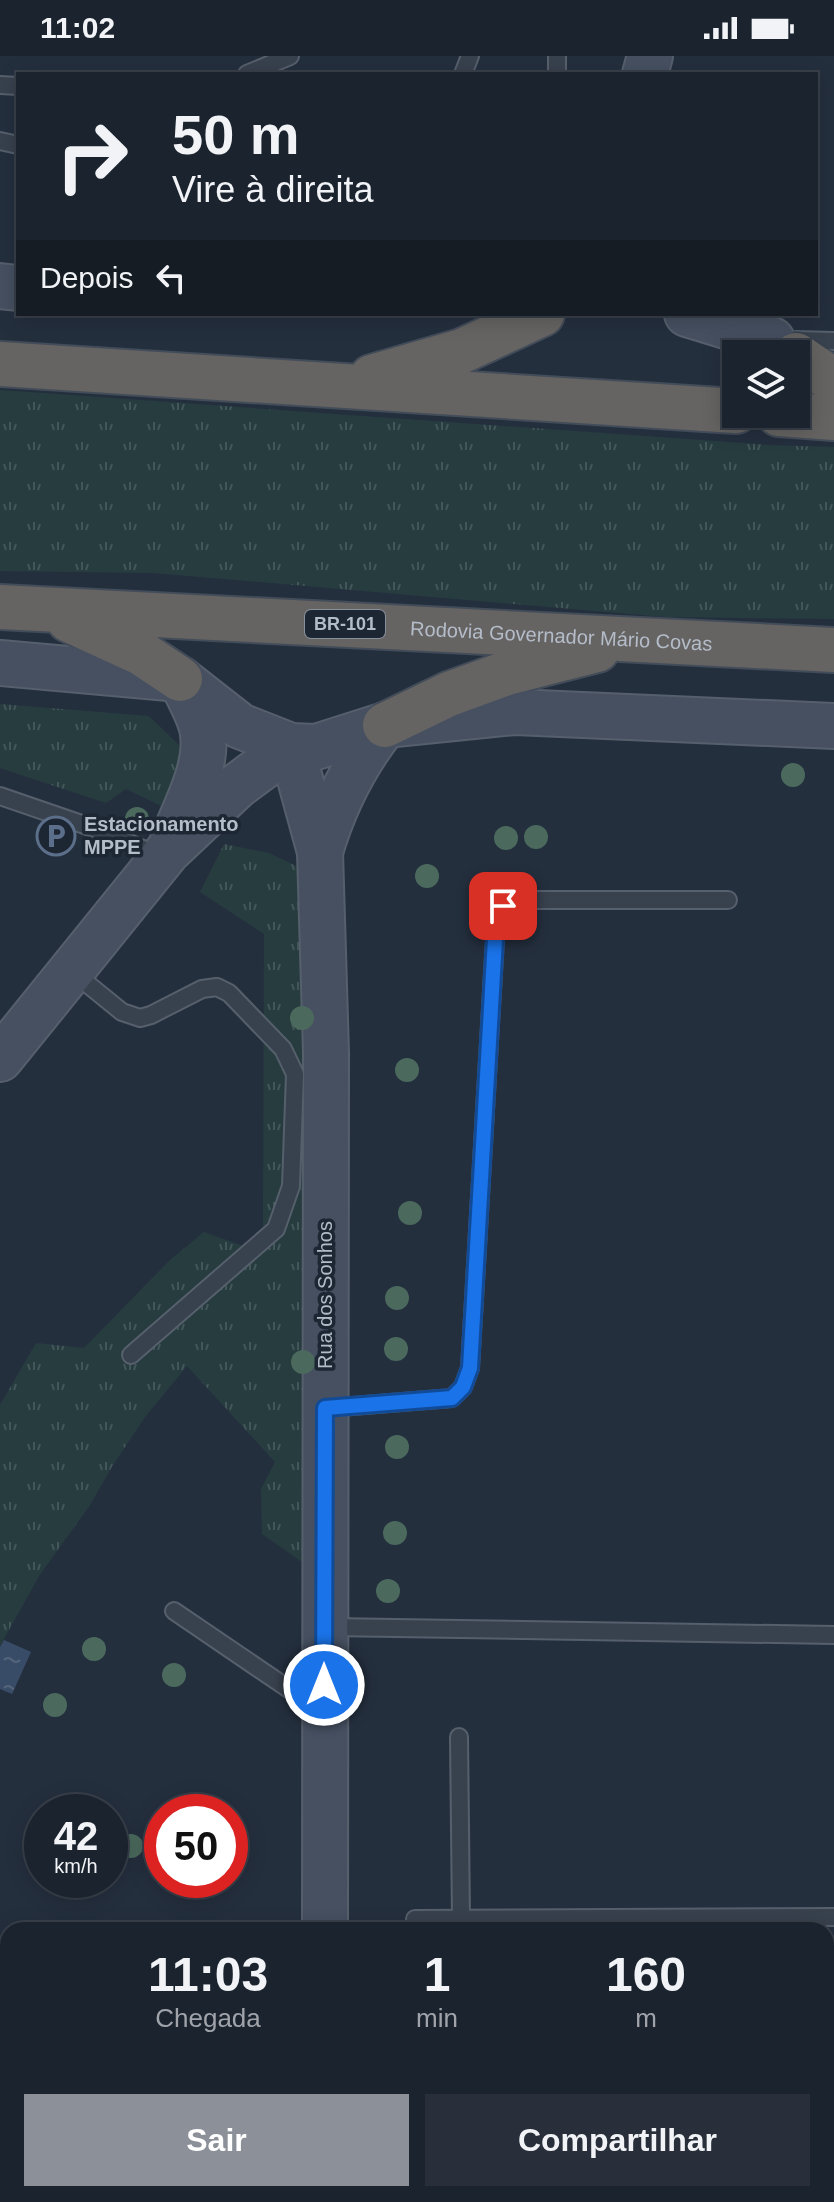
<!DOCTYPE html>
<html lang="pt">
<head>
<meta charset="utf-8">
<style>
	body { margin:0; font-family:Arial,sans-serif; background:#282f3a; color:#f1f3f6; height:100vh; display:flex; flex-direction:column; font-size:30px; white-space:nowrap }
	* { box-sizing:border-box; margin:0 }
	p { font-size:26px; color:#a0a4aa }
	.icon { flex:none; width:44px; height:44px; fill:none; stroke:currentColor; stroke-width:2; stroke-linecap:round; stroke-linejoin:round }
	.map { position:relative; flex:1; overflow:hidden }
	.side { position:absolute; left:0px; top:1866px; width:834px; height:280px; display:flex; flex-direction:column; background:#1b232e; border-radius:24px 24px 0 0; box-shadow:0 4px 20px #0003,0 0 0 2px #39404a }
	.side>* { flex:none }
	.guide { position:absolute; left:16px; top:16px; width:802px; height:244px; border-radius:0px; box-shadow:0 4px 20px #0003,0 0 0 2px #39404a; background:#1b232e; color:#f1f3f6; overflow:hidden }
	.buttons { position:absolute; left:722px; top:284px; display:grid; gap:16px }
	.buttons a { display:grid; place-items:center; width:88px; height:88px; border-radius:0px; background:#1b232e; box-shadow:0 4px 20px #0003,0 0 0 2px #39404a; font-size:40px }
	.speed { position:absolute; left:24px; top:1738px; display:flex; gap:16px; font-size:40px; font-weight:700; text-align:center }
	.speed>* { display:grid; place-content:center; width:104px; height:104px; border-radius:50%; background:#1b232e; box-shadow:0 4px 20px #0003,0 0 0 2px #39404a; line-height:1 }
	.speed small { font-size:20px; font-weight:400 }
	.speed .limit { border:12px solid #d22; background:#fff; color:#111 }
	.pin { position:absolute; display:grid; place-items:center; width:68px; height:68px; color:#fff; margin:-34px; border-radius:16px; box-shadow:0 4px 12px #0006 }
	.me { position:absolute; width:88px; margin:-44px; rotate:0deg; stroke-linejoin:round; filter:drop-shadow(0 0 6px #0008) }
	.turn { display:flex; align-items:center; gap:28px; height:168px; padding:0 24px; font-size:36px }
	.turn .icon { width:104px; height:104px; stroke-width:2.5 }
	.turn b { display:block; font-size:56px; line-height:68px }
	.then { display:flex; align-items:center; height:76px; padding:0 24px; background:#0003; gap:16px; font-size:30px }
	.eta { display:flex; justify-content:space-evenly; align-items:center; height:136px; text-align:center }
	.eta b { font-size:48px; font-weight:700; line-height:56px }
	.button { display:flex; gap:16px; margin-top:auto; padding:16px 24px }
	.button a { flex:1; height:92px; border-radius:0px; background:#8c9099; color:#fff; font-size:32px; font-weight:700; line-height:92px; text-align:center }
	.button a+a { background:#282f3a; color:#f1f3f6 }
	.status { display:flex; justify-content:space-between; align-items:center; height:56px; padding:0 40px; background:#1b232e; direction:ltr }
	.status svg { height:22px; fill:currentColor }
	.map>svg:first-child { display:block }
	.grass { fill:url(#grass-tufts) }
	.water { fill:url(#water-ripples) }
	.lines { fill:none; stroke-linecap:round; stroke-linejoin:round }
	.service-casing { stroke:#565f6c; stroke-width:20 }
	.minor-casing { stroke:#565f6c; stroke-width:34 }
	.secondary-casing { stroke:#565f6c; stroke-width:48 }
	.trunk-casing { stroke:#434c59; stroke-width:48 }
	.service { stroke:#38414e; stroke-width:16 }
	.minor { stroke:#38414e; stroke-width:30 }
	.secondary { stroke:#465061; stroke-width:44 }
	.trunk { stroke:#656462; stroke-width:44 }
	.tree { fill:#4b6a5d }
	.route-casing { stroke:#114b97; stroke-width:20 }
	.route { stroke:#1a73e8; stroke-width:14 }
	.labels { text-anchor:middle; stroke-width:7; stroke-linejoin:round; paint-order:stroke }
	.shield { fill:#1d2633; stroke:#878f9c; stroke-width:2 }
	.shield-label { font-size:18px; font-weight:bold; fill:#b4bcc9 }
	.street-label { font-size:20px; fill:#b4bcc9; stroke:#1d2633 }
	.poi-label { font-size:20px; font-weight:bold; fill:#b4bcc9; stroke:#1d2633; text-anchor:start }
</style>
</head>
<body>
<div class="status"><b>11:02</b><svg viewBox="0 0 49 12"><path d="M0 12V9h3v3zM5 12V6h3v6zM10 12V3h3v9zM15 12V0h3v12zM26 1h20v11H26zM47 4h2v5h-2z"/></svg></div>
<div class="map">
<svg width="834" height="2146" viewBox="0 0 834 2146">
	<defs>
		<pattern id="grass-tufts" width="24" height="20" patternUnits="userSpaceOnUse" patternTransform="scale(2)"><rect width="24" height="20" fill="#263c3f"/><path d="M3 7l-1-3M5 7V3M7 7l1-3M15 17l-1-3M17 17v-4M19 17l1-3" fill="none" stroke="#435659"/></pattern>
		<pattern id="water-ripples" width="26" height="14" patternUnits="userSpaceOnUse" patternTransform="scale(2)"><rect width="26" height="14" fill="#394c67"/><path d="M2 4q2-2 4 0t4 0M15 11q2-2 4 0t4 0" fill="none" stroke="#53647b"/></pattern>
	</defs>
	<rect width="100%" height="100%" fill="#242f3e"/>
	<g class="grass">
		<path d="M0,334L770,389L834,391V563L665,561L154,517L0,515Z"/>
		<path d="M0,648L149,660L183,693L170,754L126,733L106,747L0,712Z"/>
		<path d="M224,788L269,797L311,817L315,1515L262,1478L261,1433L275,1406L187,1310L145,1361L113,1409L90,1449L39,1520L0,1590V1349L36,1287L84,1292L170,1204L204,1176L263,1197L264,878L200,836Z"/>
	</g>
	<path class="water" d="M4,1584L31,1596L12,1638L0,1633V1591Z"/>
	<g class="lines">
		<defs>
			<g id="service">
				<path d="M557,0V18"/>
				<path d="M247,18L290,0"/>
				<path d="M463,18L470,0"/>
				<path d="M0,29L18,30"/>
				<path d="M0,85L18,89"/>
				<path d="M796,284L834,285"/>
				<path d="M0,740L99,774L161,801"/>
				<path d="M74,917L122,956L140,962L151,959L202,933L217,931L229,937L283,993L295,1018L291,1130L276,1173L131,1299"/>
				<path d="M328,1352L452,1342L463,1331L470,1312L496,866L503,850L517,844H728"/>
				<path d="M174,1555L321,1655"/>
				<path d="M329,1571L834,1579"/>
				<path d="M459,1681L461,1863"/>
				<path d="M415,1863L834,1861"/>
			</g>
			<g id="minor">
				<path d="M826,1945H834"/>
				<path d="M0,1952L8,1955"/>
				<path d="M55,2146L88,2138"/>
				<path d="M749,2146L824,2138"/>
			</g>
			<g id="secondary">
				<path d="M645,18L650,0"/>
				<path d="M0,230L18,232"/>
				<path d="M687,258L772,284"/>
				<path d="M0,607L180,623L240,670L291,690L316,691L385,669L515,656L834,670"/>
				<path d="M291,690L320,796L326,997L325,1874"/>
				<path d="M173,783C186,750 210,708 202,672C198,656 189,640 181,625"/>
				<path d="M320,796C334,748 354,708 385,669"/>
				<path d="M0,1003L168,795L237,730L291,690"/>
				<path d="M326,2146V2138"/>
			</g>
			<g id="trunk">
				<path d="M796,299L834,325"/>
				<path d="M0,308L736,355"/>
				<path d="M372,321L462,295L542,258"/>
				<path d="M779,358L834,362"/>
				<path id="s1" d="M0,551L834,594"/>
				<path d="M69,564L141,597L180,623"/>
				<path d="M385,669L449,638L507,617L597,594"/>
			</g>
		</defs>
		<use href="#service" class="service-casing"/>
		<use href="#minor" class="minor-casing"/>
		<use href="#secondary" class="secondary-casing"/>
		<use href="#trunk" class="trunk-casing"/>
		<use href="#service" class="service"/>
		<use href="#minor" class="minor"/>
		<use href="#secondary" class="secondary"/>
		<use href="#trunk" class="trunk"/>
	</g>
	<g class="tree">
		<circle cx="793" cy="719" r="12"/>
		<circle cx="137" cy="763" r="12"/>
		<circle cx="536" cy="781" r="12"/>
		<circle cx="506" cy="782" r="12"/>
		<circle cx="427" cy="820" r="12"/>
		<circle cx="302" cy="962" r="12"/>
		<circle cx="407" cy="1014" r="12"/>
		<circle cx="410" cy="1157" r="12"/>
		<circle cx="397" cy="1242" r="12"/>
		<circle cx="396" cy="1293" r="12"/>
		<circle cx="303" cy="1306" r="12"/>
		<circle cx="397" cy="1391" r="12"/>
		<circle cx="395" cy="1477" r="12"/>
		<circle cx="388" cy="1535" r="12"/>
		<circle cx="94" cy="1593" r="12"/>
		<circle cx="174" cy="1619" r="12"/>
		<circle cx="55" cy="1649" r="12"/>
		<circle cx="131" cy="1790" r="12"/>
	</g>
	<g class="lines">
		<defs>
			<path id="route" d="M324,1629L325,1352L452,1342L463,1331L470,1312L496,866L503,850"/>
		</defs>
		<use href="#route" class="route-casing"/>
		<use href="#route" class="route"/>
	</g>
	<defs>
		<symbol id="parking-ring" viewBox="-11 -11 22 22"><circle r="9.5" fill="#1d2633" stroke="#5c6f8a" stroke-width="1.5"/><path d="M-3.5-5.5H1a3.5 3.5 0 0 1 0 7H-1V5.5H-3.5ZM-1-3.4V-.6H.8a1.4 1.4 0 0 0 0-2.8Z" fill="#5c6f8a"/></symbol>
	</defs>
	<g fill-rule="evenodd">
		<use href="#parking-ring" x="34" y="758" width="44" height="44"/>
	</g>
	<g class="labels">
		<rect class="shield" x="305" y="554" width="80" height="28" rx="6"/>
		<g class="shield-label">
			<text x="345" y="574">BR-101</text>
		</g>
		<g class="street-label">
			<text dy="7" stroke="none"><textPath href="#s1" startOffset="562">Rodovia Governador Mário Covas</textPath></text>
			<text transform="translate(325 1239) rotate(-90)" y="7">Rua dos Sonhos</text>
		</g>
		<g class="poi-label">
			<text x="84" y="775">Estacionamento<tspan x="84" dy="23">MPPE</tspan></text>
		</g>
	</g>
</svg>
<div class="buttons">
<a><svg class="icon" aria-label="layers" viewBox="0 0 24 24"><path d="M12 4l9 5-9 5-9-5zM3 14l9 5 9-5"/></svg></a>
</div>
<div class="speed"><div>42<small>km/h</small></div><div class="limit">50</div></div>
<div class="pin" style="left:503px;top:850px;background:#d93025"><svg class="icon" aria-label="arrive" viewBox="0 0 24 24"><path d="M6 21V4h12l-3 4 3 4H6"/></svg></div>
<svg class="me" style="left:324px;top:1629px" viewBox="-20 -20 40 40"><circle r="17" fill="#1a73e8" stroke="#fff" stroke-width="3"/><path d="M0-11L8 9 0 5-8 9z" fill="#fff"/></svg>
<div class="guide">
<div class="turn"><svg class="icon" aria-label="right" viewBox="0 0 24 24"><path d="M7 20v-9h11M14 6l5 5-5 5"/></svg><div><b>50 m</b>Vire à direita</div></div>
<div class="then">Depois<svg class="icon" aria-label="left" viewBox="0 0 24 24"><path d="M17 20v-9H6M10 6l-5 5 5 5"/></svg></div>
</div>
<section class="side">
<div class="eta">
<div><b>11:03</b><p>Chegada</p></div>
<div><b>1</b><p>min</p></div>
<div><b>160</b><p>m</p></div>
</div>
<div class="button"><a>Sair</a><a>Compartilhar</a></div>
</section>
</div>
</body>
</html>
